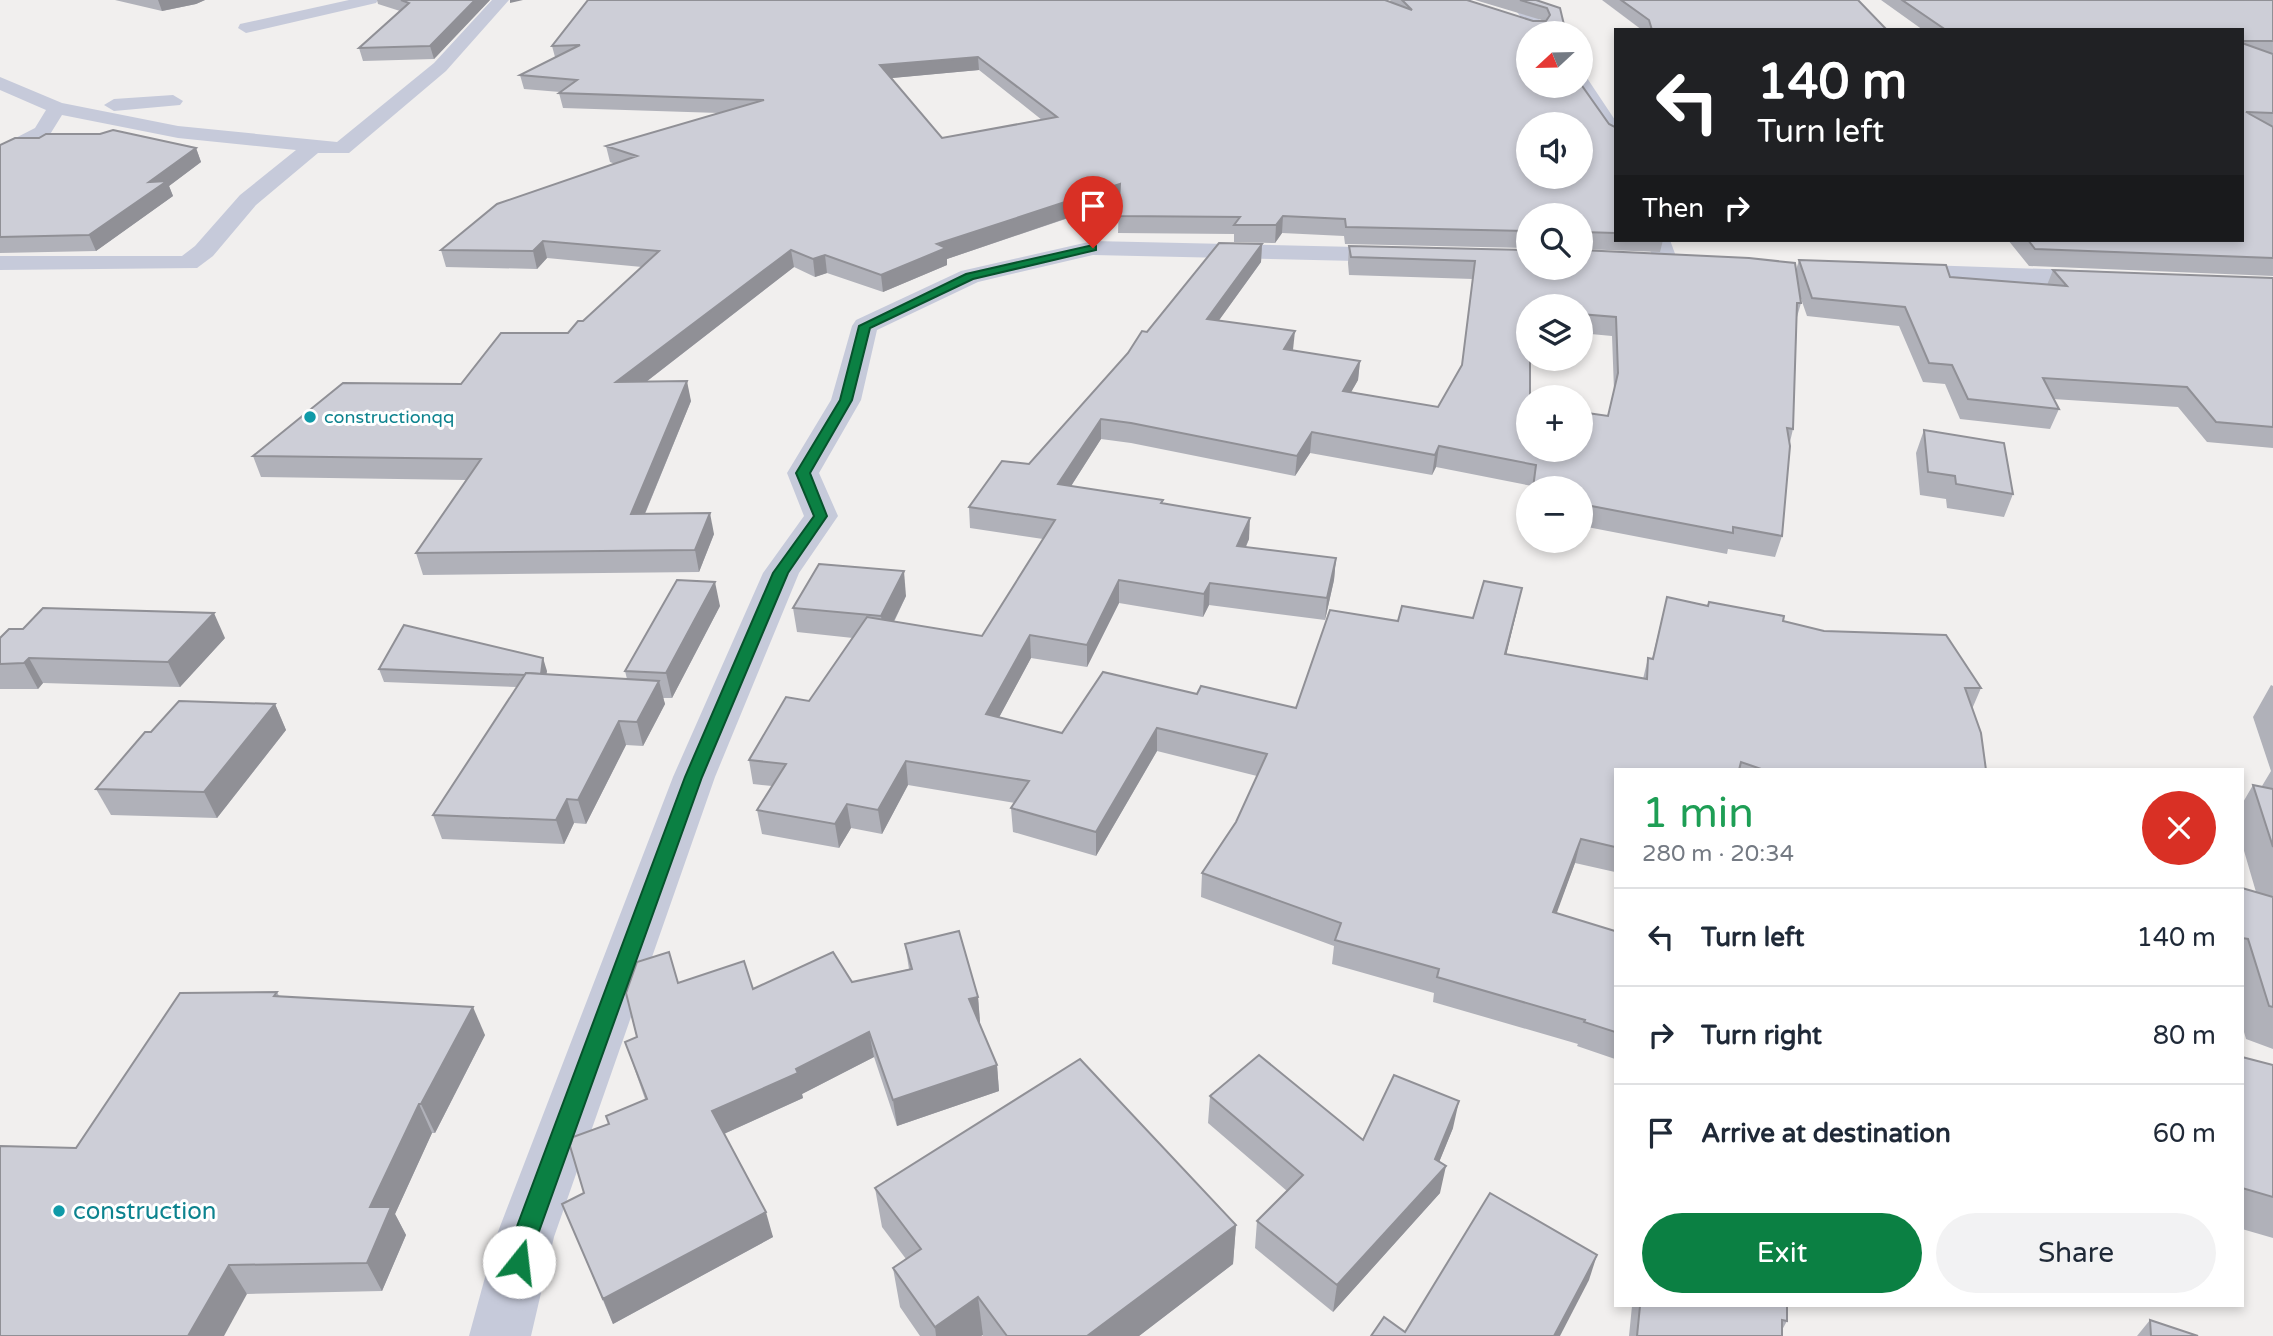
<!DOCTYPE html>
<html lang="en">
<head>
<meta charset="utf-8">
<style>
	body { margin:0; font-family:"Varela Round",sans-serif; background:#f2f2f3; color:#1f2937; height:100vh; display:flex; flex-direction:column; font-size:26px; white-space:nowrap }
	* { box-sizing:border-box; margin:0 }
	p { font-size:23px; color:#747a83 }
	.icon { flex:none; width:38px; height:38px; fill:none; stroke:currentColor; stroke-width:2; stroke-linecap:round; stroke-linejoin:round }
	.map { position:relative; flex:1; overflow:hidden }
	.side { position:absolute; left:1614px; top:768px; width:630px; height:539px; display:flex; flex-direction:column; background:#fff; border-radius:0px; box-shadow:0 4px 10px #0003 }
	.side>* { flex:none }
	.top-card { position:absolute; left:1614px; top:28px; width:630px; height:214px; border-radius:0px; box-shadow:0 4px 10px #0003; background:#202124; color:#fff; overflow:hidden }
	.needle { width:46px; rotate:248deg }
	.tools { position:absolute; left:1516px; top:21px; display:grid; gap:14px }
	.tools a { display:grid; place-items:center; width:77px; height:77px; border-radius:50%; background:#fff; box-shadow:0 4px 10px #0003; font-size:35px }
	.pin { position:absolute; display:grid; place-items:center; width:60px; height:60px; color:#fff; margin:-72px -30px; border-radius:50% 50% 50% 0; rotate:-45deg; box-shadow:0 0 7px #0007 }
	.pin .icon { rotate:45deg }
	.me { position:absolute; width:77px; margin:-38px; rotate:16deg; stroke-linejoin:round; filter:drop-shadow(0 0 5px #0008) }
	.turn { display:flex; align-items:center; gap:24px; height:147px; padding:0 28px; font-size:32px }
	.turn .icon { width:91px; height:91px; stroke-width:2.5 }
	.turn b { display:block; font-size:49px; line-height:60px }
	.then { display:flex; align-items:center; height:66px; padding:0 28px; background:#0003; gap:14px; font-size:26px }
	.round { display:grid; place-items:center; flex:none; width:74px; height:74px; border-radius:37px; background:#f2f2f3 }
	.head { display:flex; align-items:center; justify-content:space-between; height:119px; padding:0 28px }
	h1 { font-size:42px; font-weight:600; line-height:52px; color:#1e9e55 }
	.button { display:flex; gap:14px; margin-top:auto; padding:14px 28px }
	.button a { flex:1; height:80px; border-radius:42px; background:#0b8043; color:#fff; font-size:28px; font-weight:600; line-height:80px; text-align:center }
	.button a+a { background:#f2f2f3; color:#1f2937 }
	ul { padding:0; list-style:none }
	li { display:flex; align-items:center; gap:21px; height:98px; padding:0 28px; border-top:2px solid #e0e1e3 }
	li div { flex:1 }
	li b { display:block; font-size:26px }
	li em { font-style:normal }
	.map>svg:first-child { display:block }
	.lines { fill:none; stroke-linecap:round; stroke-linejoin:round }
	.minor { fill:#c6cada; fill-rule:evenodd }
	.wall { fill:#b0b1b9; fill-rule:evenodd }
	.shaded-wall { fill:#909096 }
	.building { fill:#cdced7; stroke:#909096; stroke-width:2; fill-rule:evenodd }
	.route { fill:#0b8043; stroke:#07532c; stroke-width:2 }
	.culture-dot { fill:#0f9aa8; stroke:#fff; stroke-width:2.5 }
	.labels { text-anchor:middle; stroke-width:6; stroke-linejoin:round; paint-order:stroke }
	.far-culture-label { font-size:18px; fill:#0d838f; stroke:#fff; text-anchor:start }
	.near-culture-label { font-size:24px; fill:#0d838f; stroke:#fff; text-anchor:start }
</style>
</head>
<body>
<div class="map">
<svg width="2273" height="1336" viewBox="0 0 2273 1336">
	<rect width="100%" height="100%" fill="#f1efee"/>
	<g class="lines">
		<g class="minor">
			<path d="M349,0H378L376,3L246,33L238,28L240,24Z"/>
			<path d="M492,0H509L446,71L349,153H318L256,205L213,256L197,268L0,270V256H182L195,246L240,195L296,150L178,138L62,115L49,136L0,160V146L35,128L46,110L0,90V77L62,103L178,126L337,142L434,63Z"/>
			<path d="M1507,0H1523L1551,33H1534Z"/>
			<path d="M1580,77L1587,78L1615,120V140L1608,138L1573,86H1580Z"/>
			<path d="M173,95L183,101L180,105L114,111L104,105L114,99Z"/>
			<path d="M1646,240H1670L1678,262L1675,267L1666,269L1657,267Z"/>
			<path d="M1093,241L1400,248L1409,250L1412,255L1409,260L1400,262L1093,255L978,282L877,330L861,400L819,473L838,516L799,573L715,777L554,1237L531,1336H469L496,1237L673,777L763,573L804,516L787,473L831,400L852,326L856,320L961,271Z"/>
			<path d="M1897,264L2103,271L2112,274L2116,279L2112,284L2103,287L1888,276L1885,271L1888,266Z"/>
		</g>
	</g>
	<g class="wall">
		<path d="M115,0H205L196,4L162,11Z"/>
		<path d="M377,0H490L434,59L363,61L359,48L400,11L378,4Z"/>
		<path d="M1390,0H1467L1533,21H1545L1475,0H1536L1560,8L1566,33H1528L1609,124L1615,127V240H1663L1660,252L1581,249V250L1796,270L1799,260L1950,277L2047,285L2053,270L2273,278V448L2207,442L2178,407L2053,399L2059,409L2050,429L1960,419L1945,384L1923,382L1899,326L1807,316L1799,293L1801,303L1797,317L1793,429L1790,442L1782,536L1775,557L1728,549L1727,554L1582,526V530H1580V488H1532V486L1436,467L1432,475L1310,453L1295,476L1131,443L1101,439L1071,486L1163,500L1162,503L1249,539L1246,547L1336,558L1334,580L1325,620L1209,605L1203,617L1119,603L1087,667L1031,658L999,717L1062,733L1197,694L1296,708L1398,621L1473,618L1517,610L1506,654L1643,679L1648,658L1652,659L1667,597L1783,621L1981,688L1972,709L1986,770H1615V872L1575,863L1556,913L1615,931V1059L1577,1046L1578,1044L1433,1002L1434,993L1332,964L1334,946L1201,897L1202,873L1236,822L1257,776L1157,751L1096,856L1013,832L1011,808L1015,803L908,785L882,834L851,828L839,848L762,834L757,810L772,786L753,784L749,760L809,701L853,638L797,632L793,608L906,596L894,622L982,636L1043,539L970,528L969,507L1029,464L1147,332L1262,244L1261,262L1219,320L1293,351L1360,361L1358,380L1351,392L1438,407L1462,366L1473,279L1349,275L1348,263L1349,246L1580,268L1528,215V248L1345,244L1344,236L1282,233L1275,243L1234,242V234L1118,233L1119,201L947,259V265L883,292L827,273L815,277L794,267L646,382L691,401L645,514L714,534L699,572L423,575L416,553L466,480L261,477L253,456L461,384L568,333L583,321L642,267L547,258L537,269L446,267L441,250L615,164L610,162L606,146L719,113L563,108L559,93L560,92L524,89L520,75L555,57L552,46L1392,3ZM979,70L1042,120L942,138L891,78ZM1528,306H1580V333L1612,336L1614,390L1608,416L1528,450L1530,361L1532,359H1528Z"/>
		<path d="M1602,0H1858L1887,30H1642Z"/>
		<path d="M1881,0H2273V276L2029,266L2008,240H2242V30H1923Z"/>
		<path d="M0,145L196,148L201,162L169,186L173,196L96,251L0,253Z"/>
		<path d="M1924,430L2013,494L2004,517L1947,508L1946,499L1920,495L1916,453Z"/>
		<path d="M720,606L672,698H663L665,704L643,746L626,745L586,824L574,823L564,844L442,839L433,815L517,687L384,682L379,669L547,671L546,674L627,679L625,671Z"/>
		<path d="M0,638H225L180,687L43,683L38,689H0Z"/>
		<path d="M2271,685L2273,686V1049L2246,1039L2242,1025V888L2256,892L2242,844V804L2253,785L2263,787L2262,786L2271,771L2253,717Z"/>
		<path d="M275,704L286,730L217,818L111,815L96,789L151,732Z"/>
		<path d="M905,944L978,997L980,1022H979L997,1065L999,1091L897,1126L874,1057L802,1094L803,1098L724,1134L773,1237L613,1324L562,1204L584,1193L609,1124L645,1099L625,1042L637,1037L678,983L753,989L852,982L909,969Z"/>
		<path d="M277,992L279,996L485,1035L435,1133H432L395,1214L406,1235L382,1291L247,1294L76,1148Z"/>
		<path d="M2242,1057L2273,1065V1238L2242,1229Z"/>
		<path d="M1210,1096L1363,1140L1453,1128L1439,1162L1440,1193L1333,1312L1255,1248L1257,1221L1287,1191L1208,1123Z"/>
		<path d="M875,1188L1236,1225L1233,1264L1139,1336H983V1335L981,1336H920L900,1307L893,1268L906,1259L882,1227Z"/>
		<path d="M1632,1306H1787V1321L1782,1330V1336H1629Z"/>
		<path d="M2150,1320L2198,1336H2137Z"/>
	</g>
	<g class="shaded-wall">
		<path d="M158,0H205L196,4L162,11Z"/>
		<path d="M475,0H490L434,59L430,46Z"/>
		<path d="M510,0H523L510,3Z"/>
		<path d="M978,57L979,70L882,79L880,65Z"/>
		<path d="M196,148L201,162L169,186L173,196L96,251L89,235L149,182Z"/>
		<path d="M1120,184V200L947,259V265L883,292L881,275L937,244Z"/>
		<path d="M1283,216L1282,233L1275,243L1276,225Z"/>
		<path d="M543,241L547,258L537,269L533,251Z"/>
		<path d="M1262,244L1261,262L1207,337V319Z"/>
		<path d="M791,250L794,267L620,402L616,382Z"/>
		<path d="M825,255L827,273L815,277L813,259Z"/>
		<path d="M1295,331L1293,350L1284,349Z"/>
		<path d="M1360,361L1358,380L1341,410L1343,391Z"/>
		<path d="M687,381L691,401L636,535L631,514Z"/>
		<path d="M1101,419V439L1059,505L1058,484Z"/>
		<path d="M1312,432L1310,453L1295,476L1297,456Z"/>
		<path d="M1439,446L1436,467L1432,475L1435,455Z"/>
		<path d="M710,513L714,534L699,572L695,550Z"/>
		<path d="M1250,518L1249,539L1236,568L1237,546Z"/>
		<path d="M1336,558L1334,580L1325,620L1327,598Z"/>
		<path d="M904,571L906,596L884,641L881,616Z"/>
		<path d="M1119,580V603L1087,667V645Z"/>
		<path d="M715,582L720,606L672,698L666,673Z"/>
		<path d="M1210,583L1209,605L1203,617L1204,594Z"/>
		<path d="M1522,588L1517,610L1501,677L1505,654Z"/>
		<path d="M214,613L225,638L180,687L168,662Z"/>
		<path d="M1030,635L1031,658L988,738L986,714Z"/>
		<path d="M29,658L43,683L38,689L24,663Z"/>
		<path d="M543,658L547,671L544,688L541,675Z"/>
		<path d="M659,681L665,704L643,746L637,722Z"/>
		<path d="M275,704L286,730L217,818L204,792Z"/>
		<path d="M619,721L626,745L586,824L578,800Z"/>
		<path d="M1157,728V751L1096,856V832Z"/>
		<path d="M906,761L908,785L882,834L878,810Z"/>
		<path d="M567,799L574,823L564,844L556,820Z"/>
		<path d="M847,804L851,828L839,848L835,824Z"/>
		<path d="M1581,839L1575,863L1548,937L1553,912Z"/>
		<path d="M978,997L980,1022L971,1024L969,999Z"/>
		<path d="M473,1007L485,1035L435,1133L421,1104Z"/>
		<path d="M869,1032L874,1057L802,1094L803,1098L719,1136L712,1111Z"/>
		<path d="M997,1065L999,1091L897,1126L893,1100Z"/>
		<path d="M1459,1101L1453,1128L1431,1182L1446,1166L1440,1193L1333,1312L1337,1285L1435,1159Z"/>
		<path d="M419,1104L432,1133L395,1214L406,1235L382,1291L367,1263L370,1207Z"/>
		<path d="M766,1212L773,1237L613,1324L603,1299Z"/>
		<path d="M1236,1225L1233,1264L1139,1336H1087Z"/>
		<path d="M1597,1255L1589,1280L1560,1336H1554Z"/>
		<path d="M229,1265L247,1294L224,1336H188Z"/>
		<path d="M978,1297L983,1335L981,1336H936L935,1327Z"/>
	</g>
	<g class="building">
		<path d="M401,0H475L430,46L359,48L409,3Z"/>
		<path d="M588,0H1385L1412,10L1402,0H1467L1533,21H1546L1550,15L1547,8L1520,0H1536L1560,8L1566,33H1528V86H1580V83L1609,124L1615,127V233L1583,232L1581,235V250L1749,258L1795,263L1801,303H1797L1793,429L1787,428L1790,446L1782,536L1733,527V533L1586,505V508H1580V488H1533L1536,465L1439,446L1435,455L1312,432L1297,456L1131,423L1101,419L1058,484L1163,500L1161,503L1250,518L1237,546L1336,558L1327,598L1210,583L1204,594L1119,580L1087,645L1030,635L986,714L1062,733L1103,672L1197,694L1201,686L1296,708L1330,610L1398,621L1402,606L1473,618L1484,581L1522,588L1505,654L1647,679L1648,658L1653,659L1667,597L1708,606L1709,602L1784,616L1783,621L1824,631L1946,635L1981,688H1965L1981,733L1986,770H1764L1741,762L1739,770H1615V847L1581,839L1553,912L1615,931V1032L1584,1022L1585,1020L1437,977L1439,969L1335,940L1341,923L1202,873L1236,822L1267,754L1157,728L1096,832L1011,808L1029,781L906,761L878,810L847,804L835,824L757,810L786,764L749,760L786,697L809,701L867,617L982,636L1055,520L969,507L1002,461L1029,464L1128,353L1142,331L1147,332L1219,243L1262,244L1207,319L1295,331L1284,349L1360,361L1343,391L1438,407L1462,365L1475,261L1351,257L1349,246L1528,250V268H1580V215H1528V231L1346,227L1345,219L1283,216L1276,225H1234L1240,217L1118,216L1120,184L937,244L946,248L881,275L825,255L813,259L791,250L616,382L687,381L631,514L710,513L695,550L416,553L481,459L253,456L343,383L461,384L501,333H568L578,321H583L659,251L543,241L533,251L441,250L497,204L637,156L606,146L764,100L559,93L577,80L520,75L580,45L552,46ZM978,57L1057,117L942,138L880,65ZM1528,124H1580V177H1528ZM1528,306H1580V314L1616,317L1618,373L1608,416L1580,412V450H1528V397H1530V359H1528Z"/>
		<path d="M1621,0H1858L1887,30H1652L1649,20Z"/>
		<path d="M1902,0H2273V41H2242V30H1946Z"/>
		<path d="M2242,43L2273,54V113L2246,112L2273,127V258L2035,249L2028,240H2242Z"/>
		<path d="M113,130L196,148L149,182L167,181L89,235L0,237V145L15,138H39L46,134H100Z"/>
		<path d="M1799,260L1946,265L1950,277L2067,286L2053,270L2273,278V427L2216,422L2187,387L2043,378L2059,409L1968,399L1952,365L1929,363L1905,307L1812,298Z"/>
		<path d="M1924,430L2004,443L2013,494L1956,484L1955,476L1928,472Z"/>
		<path d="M819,564L904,571L881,616L793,608Z"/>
		<path d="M677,580L715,582L666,673L625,671Z"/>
		<path d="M43,608L214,613L168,662L29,658L24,663L0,664V638L9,629H23Z"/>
		<path d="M404,625L543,658L541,674L526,673L525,675L379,669Z"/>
		<path d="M526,673L659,681L637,722L619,721L578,800L567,799L556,820L433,815Z"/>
		<path d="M179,701L275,704L204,792L96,789L145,732H151Z"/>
		<path d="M2253,785L2273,789V847Z"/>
		<path d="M2242,888L2273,897V1007L2269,1006L2248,939L2242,938Z"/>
		<path d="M959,931L978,997L969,999L997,1065L893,1100L869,1032L796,1069L798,1073L712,1111L766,1212L603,1299L562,1204L584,1193L570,1146L573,1137L609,1124L606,1116L647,1099L625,1042L637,1037L626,993L637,962L669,952L678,983L744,961L753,989L833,952L852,982L912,969L905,944Z"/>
		<path d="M277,992L274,996L473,1007L421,1104H419L370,1207H391L367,1263L229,1265L188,1336H0V1146L76,1148L180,993Z"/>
		<path d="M1259,1055L1363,1140L1394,1075L1459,1101L1435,1159L1446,1166L1337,1285L1257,1221L1303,1175L1210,1096Z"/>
		<path d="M2242,1057L2273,1065V1197L2242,1188Z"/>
		<path d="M1080,1059L1236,1225L1087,1336H1007L978,1297L935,1327L893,1268L921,1249L875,1188Z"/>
		<path d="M1490,1193L1597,1255L1554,1336H1371L1384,1317L1405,1332Z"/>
		<path d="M1640,1306H1787V1321L1782,1320V1336H1637Z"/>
		<path d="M2150,1320L2198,1336H2151Z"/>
	</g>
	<path class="route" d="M1093,245L1096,246V250L973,279L870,328L852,400L810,473L827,516L788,573L702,777L537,1237L527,1269L519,1273L510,1269L506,1262L513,1237L685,777L773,573L814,516L796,473L840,400L859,326L966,274Z"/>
	<g class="culture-dot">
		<circle cx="310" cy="417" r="7"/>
		<circle cx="59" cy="1211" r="7"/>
	</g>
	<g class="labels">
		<g class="far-culture-label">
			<text x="324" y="423">constructionqq</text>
		</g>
		<g class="near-culture-label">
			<text x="73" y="1219">construction</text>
		</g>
	</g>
</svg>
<div class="tools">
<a><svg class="needle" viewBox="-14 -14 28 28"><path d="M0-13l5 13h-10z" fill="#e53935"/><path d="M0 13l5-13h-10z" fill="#747a83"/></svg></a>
<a><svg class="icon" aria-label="sound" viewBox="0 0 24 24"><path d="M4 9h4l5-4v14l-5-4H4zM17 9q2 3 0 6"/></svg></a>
<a><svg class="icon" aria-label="search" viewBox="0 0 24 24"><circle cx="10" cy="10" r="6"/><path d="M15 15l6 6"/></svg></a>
<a><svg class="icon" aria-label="layers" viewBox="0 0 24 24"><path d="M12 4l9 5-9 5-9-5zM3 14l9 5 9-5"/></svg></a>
<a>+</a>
<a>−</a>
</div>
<div class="pin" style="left:1093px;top:248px;background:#d93025"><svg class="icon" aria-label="arrive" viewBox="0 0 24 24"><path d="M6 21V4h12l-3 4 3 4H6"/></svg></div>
<svg class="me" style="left:519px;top:1262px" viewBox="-20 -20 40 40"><circle r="19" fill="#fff"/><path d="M0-13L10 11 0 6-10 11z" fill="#0b8043"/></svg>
<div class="top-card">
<div class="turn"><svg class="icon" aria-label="left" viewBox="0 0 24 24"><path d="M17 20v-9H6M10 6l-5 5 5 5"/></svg><div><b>140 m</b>Turn left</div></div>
<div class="then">Then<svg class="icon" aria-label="right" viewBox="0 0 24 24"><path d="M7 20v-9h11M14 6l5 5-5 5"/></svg></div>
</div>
<section class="side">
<div class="head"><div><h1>1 min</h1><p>280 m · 20:34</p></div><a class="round" style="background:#d93025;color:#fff"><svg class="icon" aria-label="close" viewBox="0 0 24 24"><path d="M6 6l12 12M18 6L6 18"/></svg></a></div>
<ul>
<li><svg class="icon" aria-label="left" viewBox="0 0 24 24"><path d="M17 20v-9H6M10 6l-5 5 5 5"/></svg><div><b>Turn left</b></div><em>140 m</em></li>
<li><svg class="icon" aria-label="right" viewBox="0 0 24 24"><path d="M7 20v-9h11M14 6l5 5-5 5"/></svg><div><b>Turn right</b></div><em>80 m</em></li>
<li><svg class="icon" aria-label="arrive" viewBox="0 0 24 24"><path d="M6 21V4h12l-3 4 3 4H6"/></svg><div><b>Arrive at destination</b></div><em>60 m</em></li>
</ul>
<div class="button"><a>Exit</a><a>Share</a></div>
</section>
</div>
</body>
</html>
